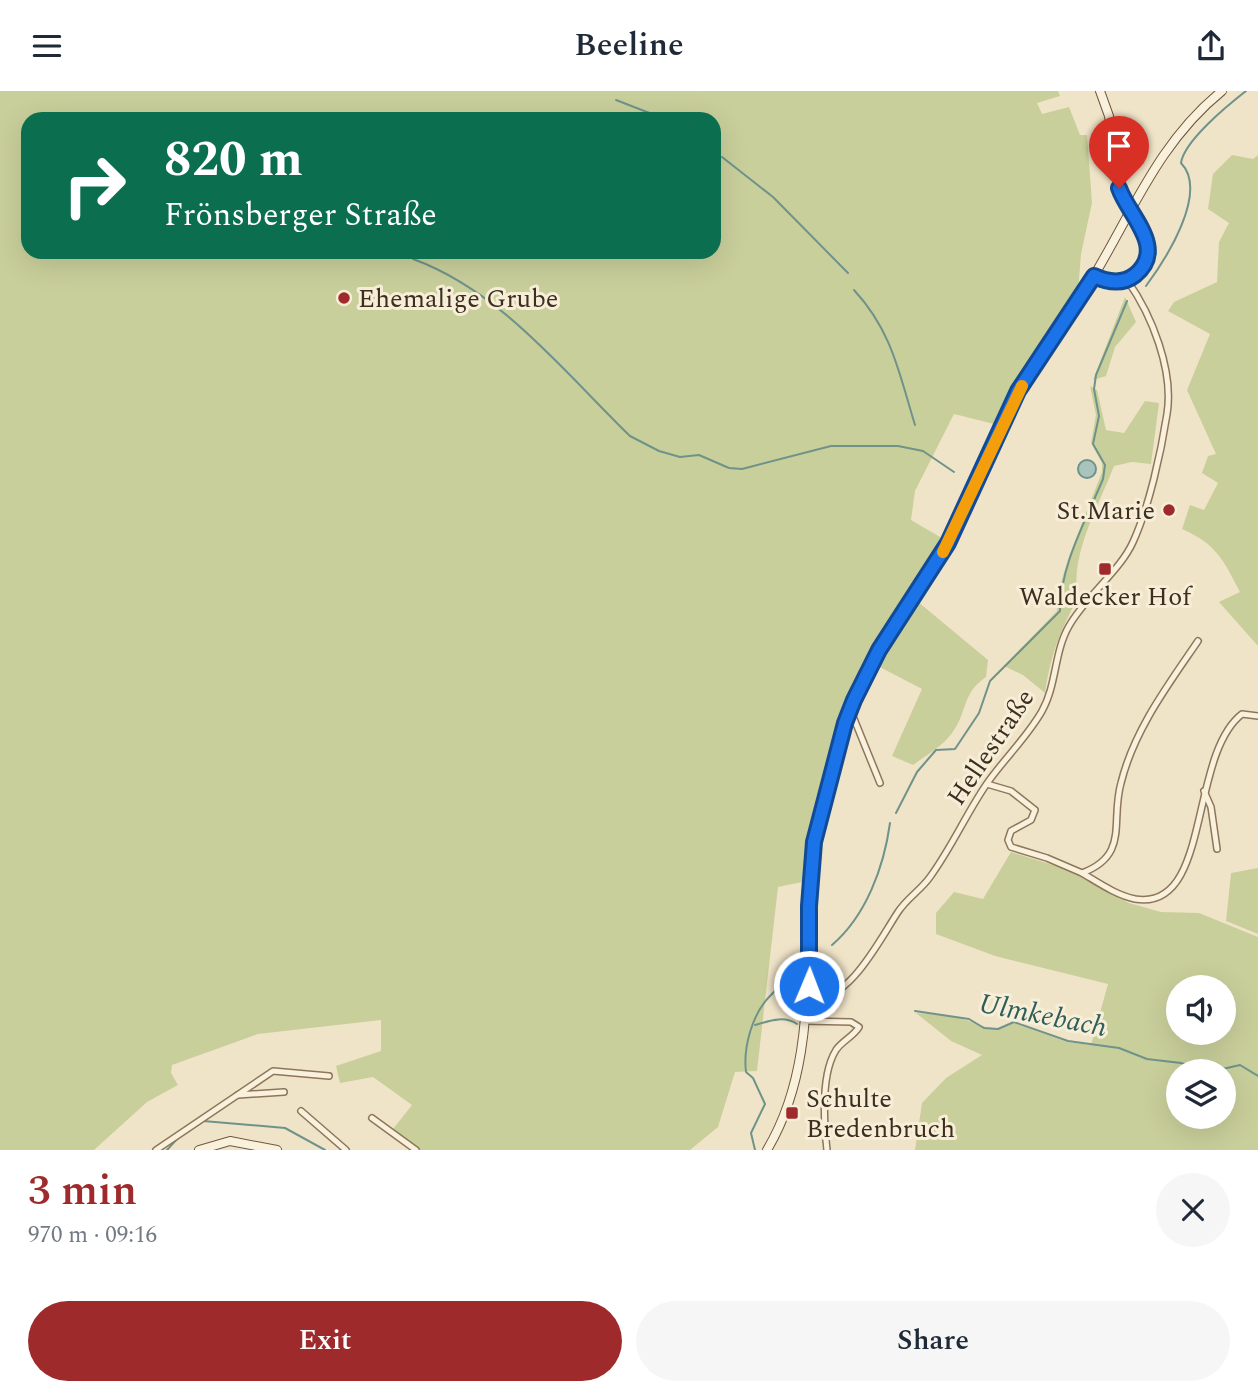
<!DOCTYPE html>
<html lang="en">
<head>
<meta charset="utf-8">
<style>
	body { margin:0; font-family:Spectral,serif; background:#f6f6f7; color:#1f2937; height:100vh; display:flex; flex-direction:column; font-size:26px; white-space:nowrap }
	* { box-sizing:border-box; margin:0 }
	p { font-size:23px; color:#747a83 }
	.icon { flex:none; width:38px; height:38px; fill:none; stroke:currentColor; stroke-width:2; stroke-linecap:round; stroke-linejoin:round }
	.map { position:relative; height:1059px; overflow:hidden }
	.drawer { display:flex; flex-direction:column; background:#fff; flex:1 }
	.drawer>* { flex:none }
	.hud { position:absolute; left:21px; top:21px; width:700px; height:147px; border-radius:21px; box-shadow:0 7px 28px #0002; background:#0b6e4f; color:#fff; overflow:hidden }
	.tools { position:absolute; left:1166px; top:884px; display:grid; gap:14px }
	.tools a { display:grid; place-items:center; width:70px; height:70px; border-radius:50%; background:#fff; box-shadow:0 7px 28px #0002; font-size:35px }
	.pin { position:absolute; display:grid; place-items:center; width:60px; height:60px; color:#fff; margin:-72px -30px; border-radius:50% 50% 50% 0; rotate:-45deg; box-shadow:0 0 7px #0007 }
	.pin .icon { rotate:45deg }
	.me { position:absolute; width:77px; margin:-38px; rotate:1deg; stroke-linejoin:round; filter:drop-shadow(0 0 5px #0008) }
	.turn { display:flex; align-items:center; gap:24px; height:147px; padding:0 28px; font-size:32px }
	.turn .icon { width:91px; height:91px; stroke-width:2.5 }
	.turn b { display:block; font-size:49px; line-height:60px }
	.round { display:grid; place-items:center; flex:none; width:74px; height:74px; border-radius:37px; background:#f6f6f7 }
	.headline { display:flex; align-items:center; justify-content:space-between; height:119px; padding:0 28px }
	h1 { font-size:42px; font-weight:600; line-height:52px; color:#9e2a2b }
	.button { display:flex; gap:14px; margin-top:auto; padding:14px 28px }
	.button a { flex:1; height:80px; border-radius:42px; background:#9e2a2b; color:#fff; font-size:28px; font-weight:600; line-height:80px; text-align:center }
	.button a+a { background:#f6f6f7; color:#1f2937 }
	header { display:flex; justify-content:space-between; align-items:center; height:91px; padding:0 28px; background:#fff; font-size:32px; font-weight:600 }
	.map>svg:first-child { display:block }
	.green { fill:#c9cf9b; fill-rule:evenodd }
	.water { fill:#a9c4bc; stroke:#6f938a; stroke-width:2 }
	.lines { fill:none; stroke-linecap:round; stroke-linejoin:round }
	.stream { stroke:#6f938a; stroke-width:2 }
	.street-casing { stroke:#8d765c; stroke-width:8 }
	.secondary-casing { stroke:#6f573f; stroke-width:10 }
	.street { stroke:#faf1dc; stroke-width:5 }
	.secondary { stroke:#faf1dc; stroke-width:8 }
	.secondary-bridge-casing { stroke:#6f573f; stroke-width:10; stroke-linecap:butt }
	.secondary-bridge { stroke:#faf1dc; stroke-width:8 }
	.route-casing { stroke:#114b97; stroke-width:18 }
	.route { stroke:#1a73e8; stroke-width:12 }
	.slow { stroke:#f59e0b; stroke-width:12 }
	.poi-dot { fill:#9e2a2b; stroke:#f7eed8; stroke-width:2.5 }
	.labels { text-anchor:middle; stroke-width:6; stroke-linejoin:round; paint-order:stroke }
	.poi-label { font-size:26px; fill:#3d2e20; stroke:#f7eed8; text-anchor:start }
	.street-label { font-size:26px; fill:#3d2e20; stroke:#f7eed8 }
	.water-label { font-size:28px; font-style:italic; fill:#2f5d5a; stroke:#f7eed8 }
</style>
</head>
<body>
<header><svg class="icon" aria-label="menu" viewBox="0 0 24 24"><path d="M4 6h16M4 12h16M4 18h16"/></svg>Beeline<svg class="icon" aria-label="share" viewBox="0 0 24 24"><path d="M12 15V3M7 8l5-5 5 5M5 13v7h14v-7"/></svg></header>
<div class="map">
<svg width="1258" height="1059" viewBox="0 0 1258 1059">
	<rect width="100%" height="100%" fill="#f0e4c8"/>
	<g class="green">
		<path d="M0,0H1058L1060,5L1037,12L1042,23L1069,16L1080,44H1087L1092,112L1081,163L1078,201L1028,279L998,334L954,323L915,400L911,429L947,450L851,610L837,644L818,722L807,790L778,796L757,980L735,981L718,1036L690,1059H418L393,1038L412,1014L373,986L340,992L336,975L381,960V929L258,943L172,974L171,982L178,994L147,1011L94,1059H0ZM28,28H714V161H28Z"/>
		<path d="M1232,64L1253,68L1258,64V555L1219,511L1240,501C1223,468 1216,453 1182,438L1190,414L1204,419L1218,392L1202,382L1208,365L1216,363L1187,299L1210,243L1168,220L1174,211L1217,191L1219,151L1229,132L1208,118L1213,83Z"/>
		<path d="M1125,206L1136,231L1115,256L1106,285L1093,289Z"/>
		<path d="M1090,295L1097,299L1106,339L1124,342L1145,310L1159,312L1151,373L1132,371L1114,375C1099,414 1069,465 1078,507C1060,539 1050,566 1045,602L1023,584L1004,575L1057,520L1058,502L1068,468L1102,381V372L1091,352L1096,324Z"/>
		<path d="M917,510L988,569L986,586C961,603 968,621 952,642C943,655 925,665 913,674L892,665L922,598L874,573Z"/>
		<path d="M1011,761L1069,779L1129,812L1161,821L1199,822L1258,846V1059H915L922,1012L946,987L982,964L951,950L916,922C933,923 950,924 966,929C989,936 990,942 1014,932L1067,951L1091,954L1108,893L995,865L936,843V822L954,801L983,808ZM1178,896H1223V942H1178ZM1178,980H1223V1026H1178Z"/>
		<path d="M1258,777V843L1226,830L1231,782Z"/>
	</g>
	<circle class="water" cx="1087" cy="378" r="9"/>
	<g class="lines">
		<g class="stream">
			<path d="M616,9L665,28"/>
			<path d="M722,66L773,106L848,182"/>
			<path d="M413,168C501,200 564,281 630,345L659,360L680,366L699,364L729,377L742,378L831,355H898L923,360L954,381"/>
			<path d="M1146,195C1166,168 1209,101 1181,72C1184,50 1228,14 1246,0"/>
			<path d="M854,199C892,240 899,282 915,334"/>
			<path d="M896,722L917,681L936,659L955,658L979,622L990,590L1060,520C1060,475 1086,429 1103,388L1105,374L1093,353L1099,325L1094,298L1096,284L1127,210"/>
			<path d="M832,854C866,825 884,776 890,732"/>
			<path d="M915,920L969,928L984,937L998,938L1014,931L1068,950L1119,957L1147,968L1181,972L1203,980"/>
			<path d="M755,934C769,930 784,924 797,933"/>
			<path d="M1214,980L1240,974L1258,985"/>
			<path d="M203,1030L285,1037L325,1059"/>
			<path d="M167,1059L178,1047"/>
			<path d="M755,1059L751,1042L765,1013L753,987L746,981C743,957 752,923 770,905C783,891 792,885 802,868"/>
		</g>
		<defs>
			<g id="street">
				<path d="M850,618L880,692"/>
				<path d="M987,693L1011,700L1035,719L1031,729L1011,740L1008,749L1011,756L1047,767L1082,782C1130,764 1110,731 1121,692C1134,639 1168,594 1198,550"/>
				<path d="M1204,700L1211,716L1217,758"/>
				<path d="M1082,782C1099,792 1116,804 1135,808C1212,821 1188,665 1242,623L1258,625"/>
				<path d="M809,912C852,906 877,853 898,821C907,807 921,799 930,786C952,756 967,721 988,691C1005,667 1028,645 1042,620C1057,593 1054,561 1069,535C1086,505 1120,480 1133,451C1149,416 1161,362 1167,323C1174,280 1152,224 1127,189"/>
				<path d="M805,930L851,931L859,936C854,945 842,950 836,959C821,983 824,1032 827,1059"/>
				<path d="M238,1004L284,1001"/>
				<path d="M301,1020L346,1059"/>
				<path d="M372,1027L416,1059"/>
				<path d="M156,1059L273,980L329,985"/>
			</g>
			<g id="secondary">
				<path d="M1100,0L1109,25L1119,97"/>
				<path d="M1094,185C1132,202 1157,174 1142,137"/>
				<path d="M199,1059L230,1050L277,1059"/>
				<path d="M767,1059C828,957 795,834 821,723C832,674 845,623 869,577C892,532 927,493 951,447C975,400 992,349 1017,302C1040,260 1071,224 1095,183C1134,117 1161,49 1222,0"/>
			</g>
		</defs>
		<use href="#street" class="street-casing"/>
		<use href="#secondary" class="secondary-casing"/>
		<use href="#street" class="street"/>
		<use href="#secondary" class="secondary"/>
		<defs>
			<path id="secondary-bridge" d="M1119,97L1127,116L1142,137"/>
		</defs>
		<use href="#secondary-bridge" class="secondary-bridge-casing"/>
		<use href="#secondary-bridge" class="secondary-bridge"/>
	</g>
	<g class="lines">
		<defs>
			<path id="route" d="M809,895V815L814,751L845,632L854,609L879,559L948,452L1018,300L1094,185C1107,191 1122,194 1135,184C1168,157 1128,124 1119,97"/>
		</defs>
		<use href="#route" class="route-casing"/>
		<use href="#route" class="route"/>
		<path class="slow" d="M943,461L1022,295"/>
	</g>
	<g class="poi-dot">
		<circle cx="344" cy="207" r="7"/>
		<circle cx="1169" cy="419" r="7"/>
		<rect x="1098" y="471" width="14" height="14" rx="3.5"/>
		<rect x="785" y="1015" width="14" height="14" rx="3.5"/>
	</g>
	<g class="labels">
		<g class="poi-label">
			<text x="358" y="216">Ehemalige Grube</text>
			<text x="1155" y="428" text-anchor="end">St.Marie</text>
			<text x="1105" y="514" text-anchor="middle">Waldecker Hof</text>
			<text x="806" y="1016">Schulte<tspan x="806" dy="30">Bredenbruch</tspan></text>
		</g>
		<g class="street-label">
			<text transform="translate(990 656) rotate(-56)" y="9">Hellestraße</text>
		</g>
		<g class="water-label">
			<text transform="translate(1043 923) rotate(11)" y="10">Ulmkebach</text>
		</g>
	</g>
</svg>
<div class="tools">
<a><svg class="icon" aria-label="sound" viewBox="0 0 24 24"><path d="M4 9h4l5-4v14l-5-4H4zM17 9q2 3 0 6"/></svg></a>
<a><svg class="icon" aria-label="layers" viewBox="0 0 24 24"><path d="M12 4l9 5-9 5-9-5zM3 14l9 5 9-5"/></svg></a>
</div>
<div class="pin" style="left:1119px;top:97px;background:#d93025"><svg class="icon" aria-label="arrive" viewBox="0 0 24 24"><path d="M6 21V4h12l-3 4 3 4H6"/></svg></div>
<svg class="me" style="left:809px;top:895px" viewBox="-20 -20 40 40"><circle r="17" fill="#1a73e8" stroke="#fff" stroke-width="3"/><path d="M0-11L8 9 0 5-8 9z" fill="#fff"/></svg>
<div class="hud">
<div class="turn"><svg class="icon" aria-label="right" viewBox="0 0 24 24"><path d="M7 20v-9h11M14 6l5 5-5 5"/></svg><div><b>820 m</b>Frönsberger Straße</div></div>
</div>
</div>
<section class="drawer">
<div class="headline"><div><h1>3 min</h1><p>970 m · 09:16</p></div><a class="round"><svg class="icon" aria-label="close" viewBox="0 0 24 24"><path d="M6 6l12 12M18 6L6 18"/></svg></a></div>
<div class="button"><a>Exit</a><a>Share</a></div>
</section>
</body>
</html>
